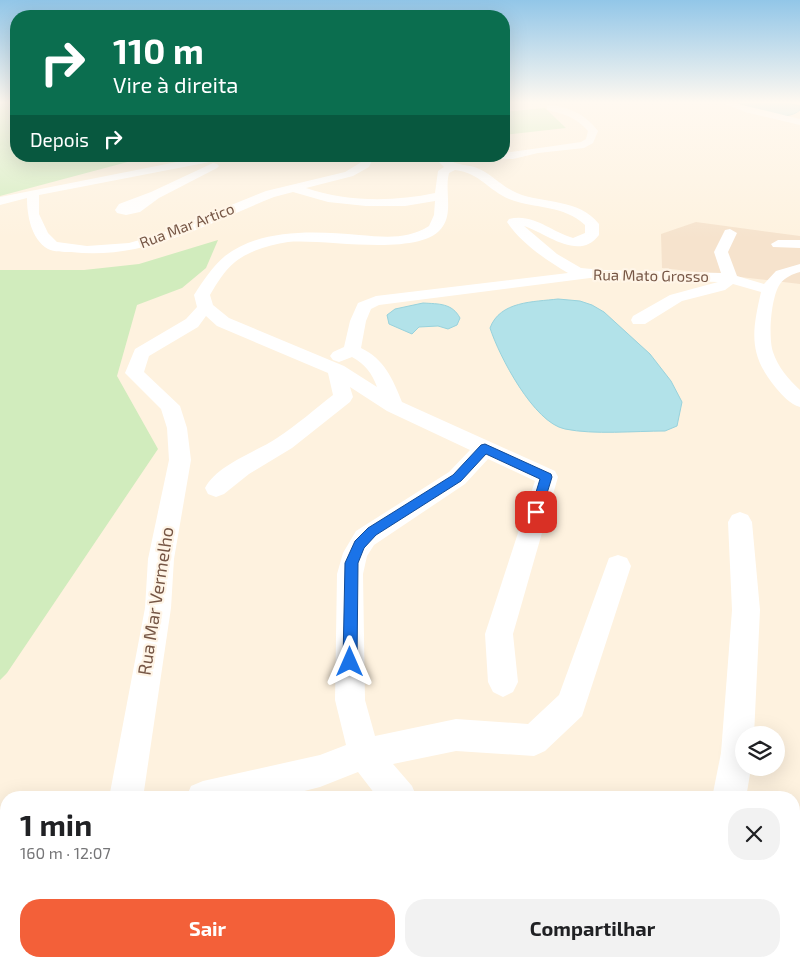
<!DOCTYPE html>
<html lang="pt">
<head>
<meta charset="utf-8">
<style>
	body { margin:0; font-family:"Exo 2",sans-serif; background:#f2f2f2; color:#202124; height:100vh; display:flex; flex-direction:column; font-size:19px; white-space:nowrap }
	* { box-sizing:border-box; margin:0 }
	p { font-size:16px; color:#757577 }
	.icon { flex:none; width:28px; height:28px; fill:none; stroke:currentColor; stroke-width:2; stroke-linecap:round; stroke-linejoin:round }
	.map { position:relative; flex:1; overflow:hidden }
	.panel { position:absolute; left:0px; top:791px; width:800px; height:176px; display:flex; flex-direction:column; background:#fff; border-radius:20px 20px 0 0; box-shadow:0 5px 20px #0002 }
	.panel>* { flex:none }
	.top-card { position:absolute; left:10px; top:10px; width:500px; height:152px; border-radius:20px; box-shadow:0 5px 20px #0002; background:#0b6e4f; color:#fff; overflow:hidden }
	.fabs { position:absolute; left:735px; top:726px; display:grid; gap:10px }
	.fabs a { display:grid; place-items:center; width:50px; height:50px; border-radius:50%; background:#fff; box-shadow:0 5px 20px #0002; font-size:25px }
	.pin { position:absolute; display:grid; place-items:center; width:42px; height:42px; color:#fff; margin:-21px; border-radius:10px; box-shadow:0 2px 8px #0006 }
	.me { position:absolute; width:55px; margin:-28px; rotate:0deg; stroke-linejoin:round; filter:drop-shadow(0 0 4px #0008) }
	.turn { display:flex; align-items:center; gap:18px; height:105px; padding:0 20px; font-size:22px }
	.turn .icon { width:65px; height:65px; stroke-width:2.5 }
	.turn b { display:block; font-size:35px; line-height:42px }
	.then { display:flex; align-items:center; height:48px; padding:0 20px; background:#0003; gap:10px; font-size:19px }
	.round { display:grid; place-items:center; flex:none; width:52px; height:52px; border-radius:20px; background:#f2f2f2 }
	.overview { display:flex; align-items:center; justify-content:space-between; height:85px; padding:0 20px }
	h1 { font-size:30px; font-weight:700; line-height:38px }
	.cta { display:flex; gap:10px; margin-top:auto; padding:10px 20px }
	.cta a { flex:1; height:58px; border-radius:20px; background:#f36039; color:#fff; font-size:20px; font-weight:700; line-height:58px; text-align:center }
	.cta a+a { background:#f2f2f2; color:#202124 }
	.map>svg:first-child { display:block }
	.residential { fill:#f6e3cd }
	.green { fill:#d1ecbd }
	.water { fill:#b2e2e9; stroke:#98d2dc }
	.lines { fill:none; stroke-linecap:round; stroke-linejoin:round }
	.minor { fill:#fff; fill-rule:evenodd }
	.route { fill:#1a73e8; stroke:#114b97 }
	.labels { text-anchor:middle; stroke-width:4.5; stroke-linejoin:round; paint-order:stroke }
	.far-street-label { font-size:15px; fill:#765645; stroke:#fff5e7 }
	.street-label { font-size:18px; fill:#765645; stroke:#fff5e7 }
</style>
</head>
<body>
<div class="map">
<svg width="800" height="967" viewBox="0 0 800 967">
	<rect width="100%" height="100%" fill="#fef2df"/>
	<path class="residential" d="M696,222L800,236V284L662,268L661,234Z"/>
	<g class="green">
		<path d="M0,103H16V156H150L0,196Z"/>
		<path d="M545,108L566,128L504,135V112Z"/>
		<path d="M218,240L206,268L182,288L137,305L117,376L158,449L7,673L0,680V270H84L139,264Z"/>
		<path d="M794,888L800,892V967H756L758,961H794Z"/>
		<path d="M23,961H85L87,967H14Z"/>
		<path d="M414,961H477L483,967H410Z"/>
	</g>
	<g class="water">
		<path d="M738,103H788L800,106V110C785,124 756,108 738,103Z"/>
		<path d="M558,299L580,301L592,305L604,312L650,354L671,381L682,402L677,426L665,431C635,431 594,435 565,429C534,423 499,356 490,328C500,301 533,302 558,299Z"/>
		<path d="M423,303C439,304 452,303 460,318L457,325L448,329L438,326L419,327L412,334L389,324L387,315L395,309Z"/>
	</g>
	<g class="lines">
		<g class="minor">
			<path d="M723,103H734L800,119V125L745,112Z"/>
			<path d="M550,105C570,107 586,115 598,131L593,143L584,148L538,153L513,159L482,158L481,156H504V153L581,142L586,139L588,131C576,117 564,114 547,110V106Z"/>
			<path d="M207,156H230L225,159L39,195V214L48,233L57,242L87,246L129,243L157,235L266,191L345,172L360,163L364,156H374L369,167L353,176L306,188C347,202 393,202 435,193L438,171L444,167L437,160L439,156H447L448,159C456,166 468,164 477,168C492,174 502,187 517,193C543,204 579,198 599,224V235C579,262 546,233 524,226L557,254L581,268L602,270L721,273L714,252L725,230L730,229L737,233L728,252L737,276L764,284L776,271L800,264V272C793,274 785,277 780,284C771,297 768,337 773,352C778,367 788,379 800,390V407C790,404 783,396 776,388C748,354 752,332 761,292L733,284L725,290L682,301L645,324H633L631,320L633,316L670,295L718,282L590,278L379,305L371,309L366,321L361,348C384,359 393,379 402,402L555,471L558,477L513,634L518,682L513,692L503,697L493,692L488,682L485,634L535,481L488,459L465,484L374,545L367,556L363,574L365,700L375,736L456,719L528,724L559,695L609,558L618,555L627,558L631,566L582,716L545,751L534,756L456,751L393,764L412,786L417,798H378L358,772L320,787L277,798H186L191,786L203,781L320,755L346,745L335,700L337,574L343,553L356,531L449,472L470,450L387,411L350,387L353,397L350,402L292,448L249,474L224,494L216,497L208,494L205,488C217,465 256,452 277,438C297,425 315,409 333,395L328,373L217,326L206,316L198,327L149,356L144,372L180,406L187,428L191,460L174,559L171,608L143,798H109L145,608L148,559L169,460L167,428L161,409L125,373L135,349L186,319L197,307L194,295C203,281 212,267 225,256C261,228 316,231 359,235C384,237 407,240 429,226L434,215L435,201L405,206H366L328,202L293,192L274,197C209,223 143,261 71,252C64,252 54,252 48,249C31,239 27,215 27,198L0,205V197ZM455,170C480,173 488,190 509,199C535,209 564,205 585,225V233L573,238C551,232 534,213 509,219L507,222C521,243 546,260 568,273L376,296L358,303L350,321L344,347L333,352L330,356L333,360L339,362L352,357C365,364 372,373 377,387L344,366L229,318L213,305L210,295C217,283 224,271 235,262C250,250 270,245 288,242C324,238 423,259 443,226C452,213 446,193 448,178L449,173Z"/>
			<path d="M213,163L217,164L219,166L217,168L159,198L140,212L126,215L117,213L115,210L119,204L151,192Z"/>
			<path d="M778,240H800V248L773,247L771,244Z"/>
			<path d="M740,512L748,515L752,522L760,610L754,735H744V768H751L746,798H712L721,753L732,610L728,522L732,515Z"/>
			<path d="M133,961H173L174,967H134Z"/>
			<path d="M542,961H593L595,967H545Z"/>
			<path d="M666,961H708L705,967H664Z"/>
		</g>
	</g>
	<linearGradient id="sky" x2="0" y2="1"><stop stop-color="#92c6e8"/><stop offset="0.43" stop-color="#fff9f1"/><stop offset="1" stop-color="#fff9f1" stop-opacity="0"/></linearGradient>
	<rect width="800" height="238" fill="url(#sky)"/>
	<path class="route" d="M485,444L551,474L552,477L540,516H532L530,512L540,479L486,454L461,481L376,535L364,548L358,563L357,662L355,667L350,669L345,667L343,662L345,563L355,541L368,528L453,475L481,445Z"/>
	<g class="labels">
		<g class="far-street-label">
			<text transform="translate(187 226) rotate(-21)" y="5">Rua Mar Artico</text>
			<text transform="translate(651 276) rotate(1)" y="5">Rua Mato Grosso</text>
		</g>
		<g class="street-label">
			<text transform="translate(156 601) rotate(-81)" y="6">Rua Mar Vermelho</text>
		</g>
	</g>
</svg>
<div class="fabs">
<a><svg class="icon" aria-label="layers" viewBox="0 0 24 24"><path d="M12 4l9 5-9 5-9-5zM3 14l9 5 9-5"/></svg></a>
</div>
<div class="pin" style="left:536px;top:512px;background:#d93025"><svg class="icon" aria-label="arrive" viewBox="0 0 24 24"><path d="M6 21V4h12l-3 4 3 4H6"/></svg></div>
<svg class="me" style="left:350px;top:662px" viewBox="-20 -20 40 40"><path d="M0-17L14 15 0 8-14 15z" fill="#1a73e8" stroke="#fff" stroke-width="4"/></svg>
<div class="top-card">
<div class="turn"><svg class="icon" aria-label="right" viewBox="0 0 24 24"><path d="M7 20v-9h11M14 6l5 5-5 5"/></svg><div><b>110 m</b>Vire à direita</div></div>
<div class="then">Depois<svg class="icon" aria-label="right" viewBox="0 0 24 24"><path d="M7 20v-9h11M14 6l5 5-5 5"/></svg></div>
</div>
<section class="panel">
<div class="overview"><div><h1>1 min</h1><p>160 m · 12:07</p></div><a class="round"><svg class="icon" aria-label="close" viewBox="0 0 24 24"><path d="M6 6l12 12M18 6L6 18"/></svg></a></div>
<div class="cta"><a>Sair</a><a>Compartilhar</a></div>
</section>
</div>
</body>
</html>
